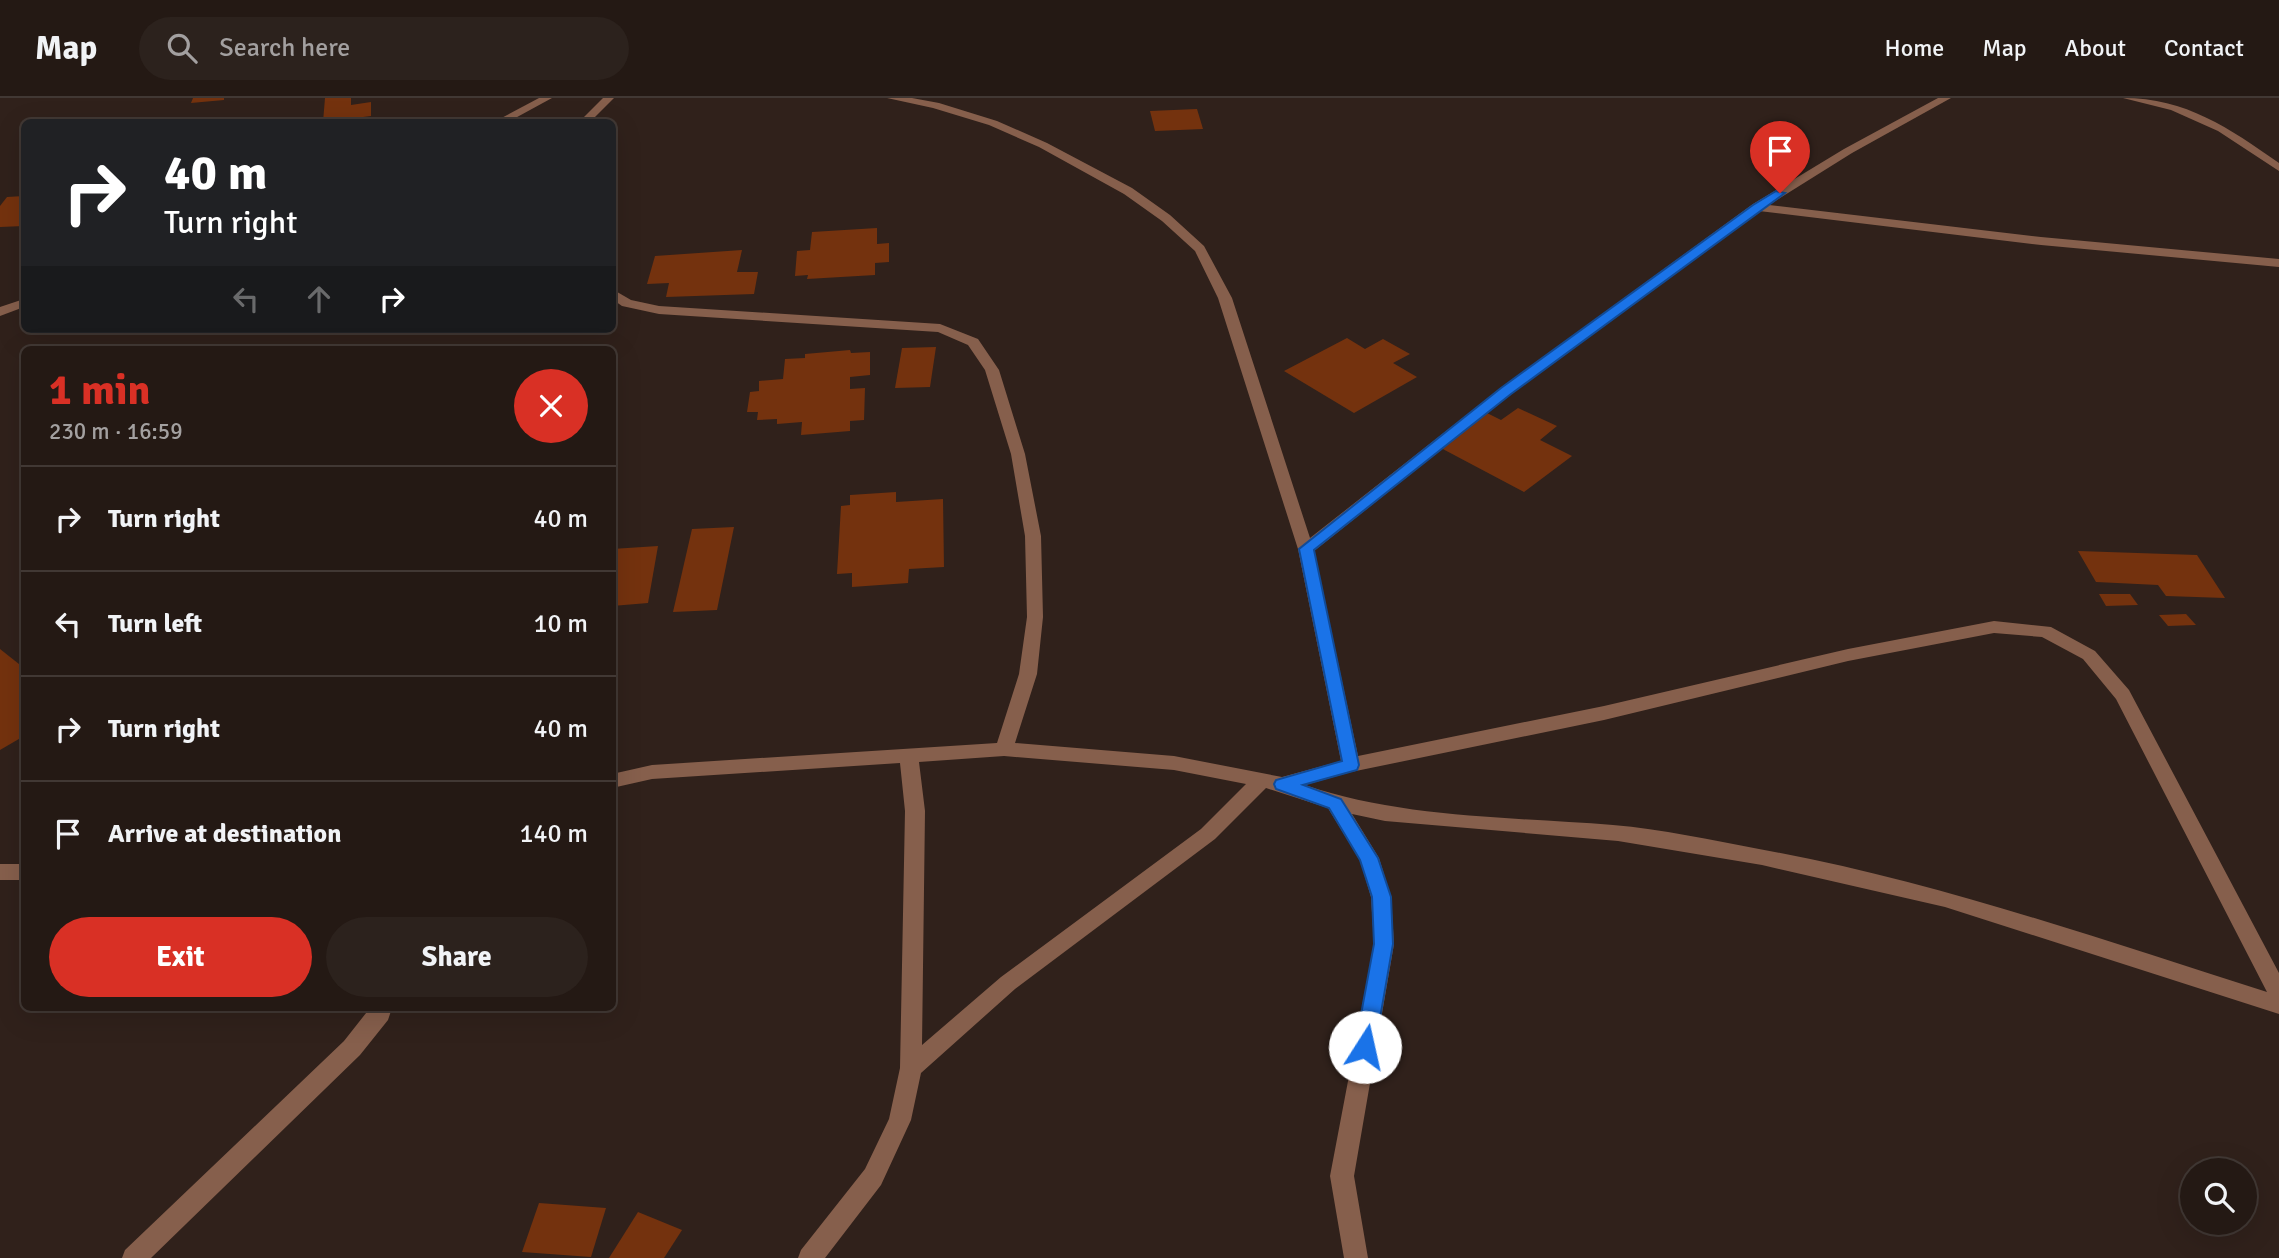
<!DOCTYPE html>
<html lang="en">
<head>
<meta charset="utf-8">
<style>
	body { margin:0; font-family:Signika,sans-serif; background:#2c221d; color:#f1f3f6; height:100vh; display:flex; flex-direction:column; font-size:26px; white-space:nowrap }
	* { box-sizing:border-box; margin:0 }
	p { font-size:23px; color:#a3a0a0 }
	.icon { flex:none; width:38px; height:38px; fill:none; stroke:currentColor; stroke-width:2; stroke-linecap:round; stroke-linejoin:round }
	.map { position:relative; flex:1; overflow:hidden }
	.drawer { position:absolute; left:21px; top:248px; width:595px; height:665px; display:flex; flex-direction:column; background:#241914; border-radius:10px; box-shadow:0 7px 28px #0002,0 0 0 2px #413834 }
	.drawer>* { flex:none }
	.top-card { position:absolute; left:21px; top:21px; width:595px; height:214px; border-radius:10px; box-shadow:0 7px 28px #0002,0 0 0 2px #413834; background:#202124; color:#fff; overflow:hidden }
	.buttons { position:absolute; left:2180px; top:1060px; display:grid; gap:14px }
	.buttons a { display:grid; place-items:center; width:77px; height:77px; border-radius:50%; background:#241914; box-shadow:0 7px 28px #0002,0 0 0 2px #413834; font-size:35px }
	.pin { position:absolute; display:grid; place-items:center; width:60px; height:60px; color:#fff; margin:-72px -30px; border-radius:50% 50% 50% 0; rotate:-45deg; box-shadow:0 0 7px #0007 }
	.pin .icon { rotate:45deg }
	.me { position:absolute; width:77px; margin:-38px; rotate:10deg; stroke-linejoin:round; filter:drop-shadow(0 0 5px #0008) }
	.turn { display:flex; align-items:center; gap:24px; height:147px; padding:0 28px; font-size:32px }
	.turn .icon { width:91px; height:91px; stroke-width:2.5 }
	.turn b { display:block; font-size:49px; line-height:60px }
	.lanes { display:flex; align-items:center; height:66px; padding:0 28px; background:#0003; justify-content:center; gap:35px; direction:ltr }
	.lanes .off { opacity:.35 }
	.round { display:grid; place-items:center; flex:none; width:74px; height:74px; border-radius:37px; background:#2c221d }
	.summary { display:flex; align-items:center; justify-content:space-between; height:119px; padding:0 28px }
	h1 { font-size:42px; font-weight:700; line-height:52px; color:#d93025 }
	.cta { display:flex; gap:14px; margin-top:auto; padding:14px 28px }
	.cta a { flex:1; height:80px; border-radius:42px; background:#d93025; color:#fff; font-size:28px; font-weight:700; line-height:80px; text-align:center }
	.cta a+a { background:#2c221d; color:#f1f3f6 }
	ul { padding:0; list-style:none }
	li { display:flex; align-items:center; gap:21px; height:105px; padding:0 28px; border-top:2px solid #413834 }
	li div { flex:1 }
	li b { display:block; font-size:26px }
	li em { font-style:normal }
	header { display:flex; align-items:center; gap:42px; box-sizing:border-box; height:98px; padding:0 35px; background:#241914; border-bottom:2px solid #413834 }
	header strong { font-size:33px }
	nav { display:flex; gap:38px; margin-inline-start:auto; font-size:24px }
	.search { width:490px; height:63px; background:#2c221d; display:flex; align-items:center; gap:18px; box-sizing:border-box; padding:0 24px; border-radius:38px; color:#a3a0a0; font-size:26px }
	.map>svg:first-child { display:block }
	.building { fill:#74320e }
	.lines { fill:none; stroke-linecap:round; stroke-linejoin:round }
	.minor { fill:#865f4c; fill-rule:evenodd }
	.route { fill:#1a73e8; stroke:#114b97; stroke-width:2 }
</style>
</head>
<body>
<header>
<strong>Map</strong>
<div class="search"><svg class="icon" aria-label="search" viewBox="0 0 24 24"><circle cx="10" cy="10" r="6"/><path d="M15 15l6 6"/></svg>Search here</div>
<nav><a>Home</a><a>Map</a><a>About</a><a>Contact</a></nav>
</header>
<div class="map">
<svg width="2279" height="1160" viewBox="0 0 2279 1160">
	<rect width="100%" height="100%" fill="#30211b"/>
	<g class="building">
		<path d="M193,0H224V2L191,5Z"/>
		<path d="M325,0H351V7L371,4V18L323,24Z"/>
		<path d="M1197,11L1203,31L1155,33L1150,13Z"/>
		<path d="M24,98V128L0,129V108L7,99Z"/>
		<path d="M877,130V146L889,145V164L875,165V177L807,181L808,177L795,178L797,153L810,152L812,134Z"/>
		<path d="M742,152L737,174H758L754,196L666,199L669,185L647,186L655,158Z"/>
		<path d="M1347,240L1365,251L1383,241L1410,256L1393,265L1417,279L1354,315L1284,273Z"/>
		<path d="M936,249L930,289L895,290L902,250Z"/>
		<path d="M850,252L851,255L870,254V277L850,279V291L865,290L864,322L850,323V333L801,337L802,324L777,326V321L757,322L758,314H747L750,294L759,293V283L783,281L785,261L805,260V256Z"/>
		<path d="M1518,310L1557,328L1540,342L1572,358L1524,394L1439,349L1487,315L1501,322Z"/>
		<path d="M896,394V404L943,401L944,469L909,471L908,485L852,489V475L837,476L841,408L850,407V397Z"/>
		<path d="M734,429L717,512L673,514L692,431Z"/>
		<path d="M658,448L648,505L612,508V451Z"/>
		<path d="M2078,453L2197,457L2225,500L2166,498L2158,487L2096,484Z"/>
		<path d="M2099,496H2130L2138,507L2106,508Z"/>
		<path d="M2186,516L2196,527L2168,528L2159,517Z"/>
		<path d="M0,551L24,570V638L0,652Z"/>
		<path d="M539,1105L606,1110L591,1159L522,1154Z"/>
		<path d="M638,1114L682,1132L664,1160H609Z"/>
	</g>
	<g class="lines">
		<g class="minor">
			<path d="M539,0H552L508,24H494Z"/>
			<path d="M603,0H614L590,24H579Z"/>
			<path d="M887,0H912L939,5L997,23L1047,45L1132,90L1170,117L1204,148L1232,200L1310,440L1501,290L1753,106L1844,51L1938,0H1951L1852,55L1769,107L2041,139L2279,161V169L2041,147L1759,113L1511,296L1314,453L1358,658L1604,608L1848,551L1994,523L2051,529L2095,553L2129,592L2279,875V916L1945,809L1762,767L1618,743L1385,723L1352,716L1379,760L1391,799L1394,846L1354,1078L1368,1160H1344L1330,1078L1374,846L1371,799L1360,762L1328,710L1266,690L1215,741L1015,891L921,975L911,1022L881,1087L825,1160H798L801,1152L865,1071L889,1021L900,970L905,713L900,665L652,681L612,690V676L652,667L997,645L1019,576L1027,519L1025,438L1011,356L985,272L968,247L938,234L659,216L622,208L612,201V191L631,202L659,208L940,226L978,241L999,272L1025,356L1041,438L1043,519L1037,576L1015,645L1174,658L1282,679L1341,663L1298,451L1218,200L1195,153L1162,123L1124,96L1039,49L989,27L933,10ZM1994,535L2042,539L2083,561L2116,601L2267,894C2100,841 1932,782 1759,751C1711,742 1662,731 1613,727C1513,719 1400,720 1305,687L1351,674L1604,622L1848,563ZM1004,658L1174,672L1246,686L1201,731L1001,879L922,947L925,713L919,664Z"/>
			<path d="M2123,0C2186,0 2229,30 2279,65V73L2218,33L2171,12Z"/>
			<path d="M24,201V209L0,218V209Z"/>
			<rect x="0" y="766" width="24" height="16"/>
			<path d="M370,910H392L388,922L360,957L151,1160H122L125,1152L344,943Z"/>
		</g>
	</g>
	<path class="route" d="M1776,93L1785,95L1511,296L1314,452L1359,667L1357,672L1303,687L1341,701L1378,760L1391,799L1393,846L1375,949L1372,955L1365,958L1358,955L1355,949L1374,846L1372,799L1360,762L1329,710L1276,691L1274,686L1276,682L1342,663L1299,451L1501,290L1753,107Z"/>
</svg>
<div class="buttons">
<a><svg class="icon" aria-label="search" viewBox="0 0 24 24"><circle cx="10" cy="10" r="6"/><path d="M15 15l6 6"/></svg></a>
</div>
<div class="pin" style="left:1780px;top:95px;background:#d93025"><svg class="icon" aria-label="arrive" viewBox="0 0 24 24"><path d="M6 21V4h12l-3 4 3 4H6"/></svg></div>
<svg class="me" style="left:1365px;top:949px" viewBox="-20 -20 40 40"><circle r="19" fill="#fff"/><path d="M0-13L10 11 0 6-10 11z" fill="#1a73e8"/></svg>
<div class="top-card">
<div class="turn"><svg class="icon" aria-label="right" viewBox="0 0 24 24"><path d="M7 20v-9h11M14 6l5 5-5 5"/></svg><div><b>40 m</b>Turn right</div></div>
<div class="lanes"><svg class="icon off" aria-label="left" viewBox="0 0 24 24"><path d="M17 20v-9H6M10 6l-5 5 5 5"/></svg><svg class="icon off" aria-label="ahead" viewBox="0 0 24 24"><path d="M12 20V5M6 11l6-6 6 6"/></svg><svg class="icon" aria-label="right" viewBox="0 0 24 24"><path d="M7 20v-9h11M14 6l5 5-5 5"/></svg></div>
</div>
<section class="drawer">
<div class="summary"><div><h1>1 min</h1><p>230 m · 16:59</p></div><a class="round" style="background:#d93025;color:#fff"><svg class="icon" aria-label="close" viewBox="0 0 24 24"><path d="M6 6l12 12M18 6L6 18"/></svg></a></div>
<ul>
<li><svg class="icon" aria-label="right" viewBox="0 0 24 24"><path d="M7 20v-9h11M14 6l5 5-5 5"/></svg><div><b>Turn right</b></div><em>40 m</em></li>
<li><svg class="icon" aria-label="left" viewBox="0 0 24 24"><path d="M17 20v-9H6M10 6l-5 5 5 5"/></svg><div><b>Turn left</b></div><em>10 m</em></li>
<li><svg class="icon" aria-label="right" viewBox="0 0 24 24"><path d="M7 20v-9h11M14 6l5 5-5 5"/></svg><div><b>Turn right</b></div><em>40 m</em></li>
<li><svg class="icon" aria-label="arrive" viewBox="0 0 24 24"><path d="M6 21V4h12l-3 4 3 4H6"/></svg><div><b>Arrive at destination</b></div><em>140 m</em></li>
</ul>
<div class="cta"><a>Exit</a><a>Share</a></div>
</section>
</div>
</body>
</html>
